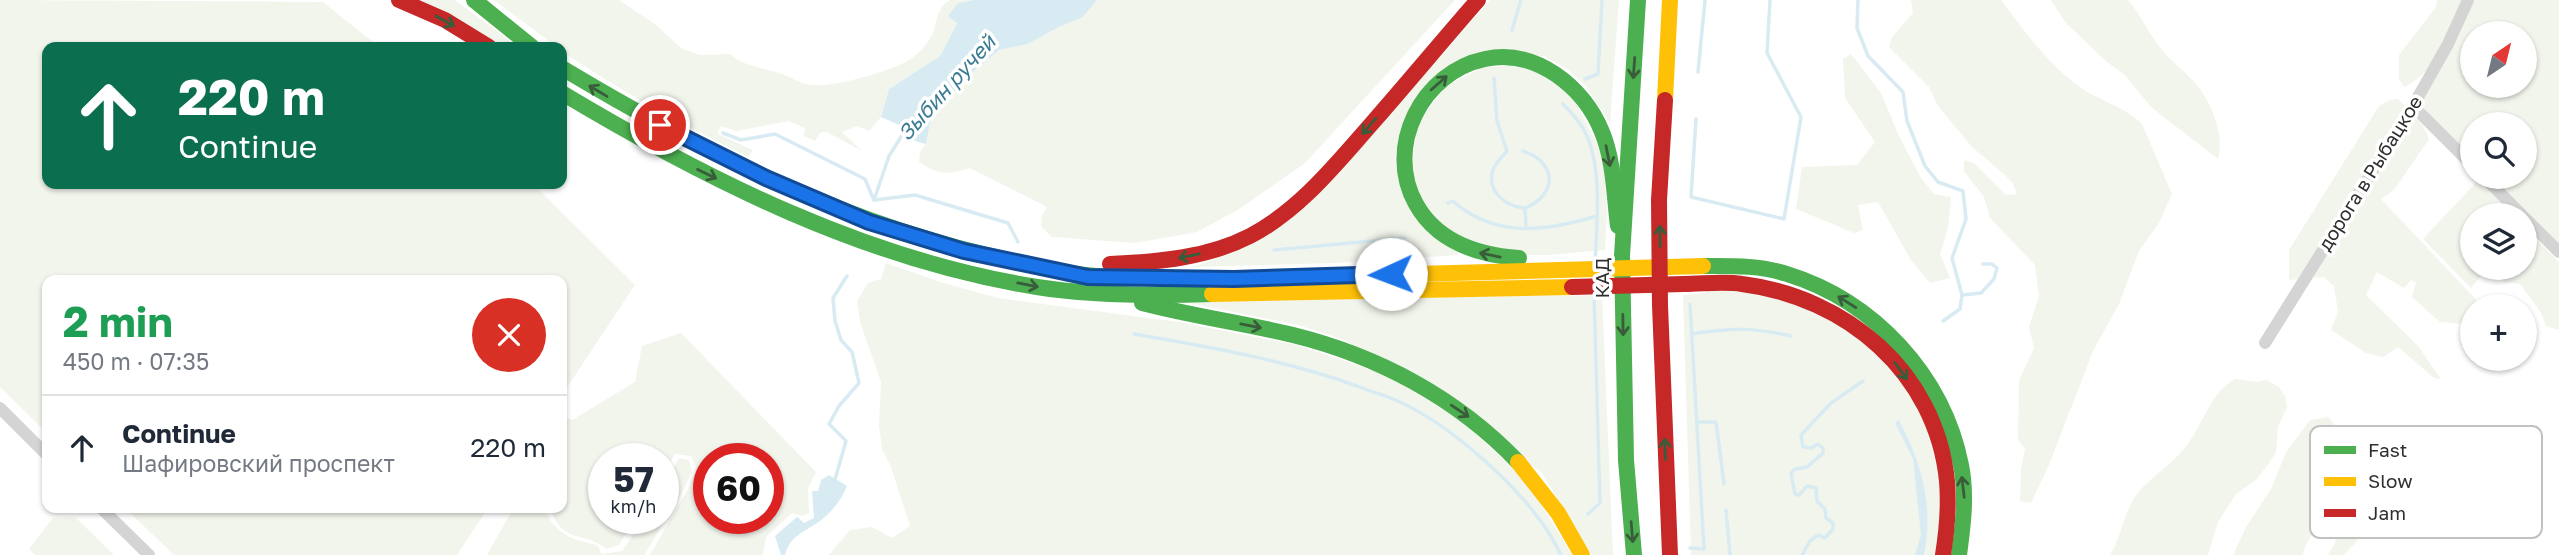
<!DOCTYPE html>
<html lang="en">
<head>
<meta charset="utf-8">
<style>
	body { margin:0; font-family:"Golos Text",sans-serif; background:#f2f2f3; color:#1f2937; height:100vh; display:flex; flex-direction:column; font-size:26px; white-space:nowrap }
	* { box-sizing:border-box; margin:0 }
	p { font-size:23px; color:#747a83 }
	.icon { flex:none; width:38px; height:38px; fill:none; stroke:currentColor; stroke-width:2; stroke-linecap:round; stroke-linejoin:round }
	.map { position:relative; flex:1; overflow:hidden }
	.drawer { position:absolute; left:42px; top:275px; width:525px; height:238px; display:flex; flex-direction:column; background:#fff; border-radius:14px; box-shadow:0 2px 5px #0004 }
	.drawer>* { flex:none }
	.banner { position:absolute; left:42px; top:42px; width:525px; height:147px; border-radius:14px; box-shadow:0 2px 5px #0004; background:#0b6e4f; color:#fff; overflow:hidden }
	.needle { width:46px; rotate:35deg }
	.buttons { position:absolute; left:2460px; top:21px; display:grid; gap:14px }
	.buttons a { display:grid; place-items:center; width:77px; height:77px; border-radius:50%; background:#fff; box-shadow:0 2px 5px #0004; font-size:35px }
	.speed { position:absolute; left:588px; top:443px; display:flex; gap:14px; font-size:35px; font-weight:700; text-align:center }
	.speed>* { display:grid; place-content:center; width:91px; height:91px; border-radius:50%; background:#fff; box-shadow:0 2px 5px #0004; line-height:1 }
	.speed small { font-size:18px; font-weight:400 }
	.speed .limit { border:10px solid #d22; background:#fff; color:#111 }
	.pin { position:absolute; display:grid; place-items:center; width:60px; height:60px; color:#fff; margin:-30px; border:4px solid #fff; border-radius:50%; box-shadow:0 2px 7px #0007 }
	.me { position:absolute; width:77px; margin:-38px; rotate:268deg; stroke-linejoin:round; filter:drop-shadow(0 0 5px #0008) }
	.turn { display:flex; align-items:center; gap:24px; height:147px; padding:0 21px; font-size:32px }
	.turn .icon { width:91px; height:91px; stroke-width:2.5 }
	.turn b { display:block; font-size:49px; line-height:60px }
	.round { display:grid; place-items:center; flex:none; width:74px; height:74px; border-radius:37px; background:#f2f2f3 }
	.head { display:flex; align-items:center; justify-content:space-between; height:119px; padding:0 21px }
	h1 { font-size:42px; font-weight:700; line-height:52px; color:#1e9e55 }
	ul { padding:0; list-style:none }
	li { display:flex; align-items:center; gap:21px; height:105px; padding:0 21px; border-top:2px solid #e0e1e3 }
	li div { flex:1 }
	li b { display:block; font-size:26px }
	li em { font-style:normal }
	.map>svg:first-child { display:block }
	.green { fill:#f2f5ec; fill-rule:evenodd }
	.water { fill:#d9ebf2 }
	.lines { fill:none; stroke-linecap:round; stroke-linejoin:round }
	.stream { stroke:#d9ebf2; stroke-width:3.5 }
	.street { stroke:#d4d4d4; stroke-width:12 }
	.fast { stroke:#4caf50; stroke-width:16 }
	.slow { stroke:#ffc107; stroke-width:16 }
	.jam { stroke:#c62828; stroke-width:16 }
	.oneway { stroke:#395c3b }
	.route-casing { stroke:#114b97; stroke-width:18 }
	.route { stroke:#1a73e8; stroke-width:12 }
	.labels { text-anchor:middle; stroke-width:7; stroke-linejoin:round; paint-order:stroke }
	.street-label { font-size:19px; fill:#2f2f2f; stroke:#fff }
	.water-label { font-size:21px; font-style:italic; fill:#3b7c94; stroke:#fff }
	.key { fill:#fff; stroke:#c1c1c1; stroke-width:2 }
	.key-label { font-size:19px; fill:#2f2f2f }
</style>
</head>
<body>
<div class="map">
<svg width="2559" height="555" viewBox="0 0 2559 555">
	<rect width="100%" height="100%" fill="#fff"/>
	<g class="green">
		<path d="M0,0L323,2L379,47H47V184H533L635,285L562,395V280H47V433L0,387Z"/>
		<path d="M414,0H455L518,47H501L474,30Z"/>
		<path d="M494,0H619L656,25L681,48L700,55L730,54C745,67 761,67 779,73C789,76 799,83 810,85C831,88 890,72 909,60C916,56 928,44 931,37C937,26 936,5 951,0C957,0 967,0 973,0L958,3L949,16L957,22L940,56L889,89L881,117L869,131L857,126L842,132L862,151L827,132H821L815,141L804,136L805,128L788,121L737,131L720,126L718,134L753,150L748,157C684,125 621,92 562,51V47H557Z"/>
		<path d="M1097,0H1455L1304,164L1239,209L1197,232L1135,243L1052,237L1041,226L1042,216L1047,207L970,168C948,175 939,175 919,162L920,152L926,144L931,118L966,78L999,50L1028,44L1059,27L1083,17Z"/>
		<path d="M1490,0H1619L1610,124L1585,85L1567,69L1544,56L1447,66L1394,158L1458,252L1457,255L1335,263L1191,267L1224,256L1399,103Z"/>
		<path d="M1911,0H2001C2023,29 2047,63 2077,85C2097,100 2124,106 2142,124L2172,194L2159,223L2139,251L2119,304L2093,351L2049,465L2031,503L2020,501L2021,470L2025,448L2018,440L2019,380L2034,348L2029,327L2039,296L2035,265L1990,218L1984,197L1964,171V160L1974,163L2006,195L2017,194L2013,184L2005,175L1972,147L1938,106L1929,87L1889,47L1892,37L1913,13Z"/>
		<path d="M2051,0H2128C2140,14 2147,30 2158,45C2168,59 2184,70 2196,84C2211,102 2225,135 2218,159L2151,107L2125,75L2107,62L2066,23Z"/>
		<path d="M2437,0H2463C2450,31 2437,72 2404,87L2399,79V55L2436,7Z"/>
		<path d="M2473,0H2559V249L2525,215H2473V268H2487L2471,288L2423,239L2481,177H2525V124H2473V162L2418,104ZM2473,33H2525V86H2473Z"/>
		<path d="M1851,54L1881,93L1898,134L1921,178L1934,194L1951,197L1948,228L1940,254L1950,278L1930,283L1911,260L1878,202L1858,205L1863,230L1854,233L1796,209L1802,167L1857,165L1875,142L1845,98L1843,59Z"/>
		<path d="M1508,65L1529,69L1570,91L1603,156L1607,211L1605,250L1549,255H1524L1468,245L1431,215L1418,191L1411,169L1418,122L1446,86L1482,68Z"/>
		<path d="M2398,99L2423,126L2429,139L2394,190L2381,199L2482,306H2473V320L2466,314L2461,324L2440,322L2412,297L2416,282L2411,280L2404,288L2377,272L2366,295L2418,346L2441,379L2434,378L2398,347L2383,357L2366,353L2331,330L2338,312L2334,286L2323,277L2289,280V250L2379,106L2390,100Z"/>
		<path d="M2526,229L2559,262V330L2546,326L2541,313L2520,284L2504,282L2494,274L2498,268H2525Z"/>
		<path d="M886,263L940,282L998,298L1179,322L1297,345L1380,373L1420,394L1463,422L1528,483L1572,555H829L850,530L872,527L892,538L910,526L891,467L882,449L879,425L881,382L860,322L857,301L868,283L881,279Z"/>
		<path d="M1706,287L1780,297L1841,323L1884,359L1924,417L1941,484L1937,555H1691L1683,295L1705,293Z"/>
		<path d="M1602,295L1613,555H1592L1541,472L1345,340L1298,325L1179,301Z"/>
		<path d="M681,333L816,472L808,489L809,513L803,516L792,513L766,537L763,555H650L688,489L696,467L691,456L675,454L663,473V458H604V518H635L619,545L606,549C585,530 563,546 550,508H562V416L572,420L635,382L642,346ZM709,458H768V518H709Z"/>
		<path d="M2235,379L2257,382L2267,380L2279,387L2285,396L2287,407L2278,427L2276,452L2270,462L2256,480L2236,494L2218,522L2208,555H2110C2121,538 2123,517 2133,500C2147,478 2172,466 2187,445C2203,424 2211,392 2235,379Z"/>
		<path d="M2328,417C2332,421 2335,426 2339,430C2345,436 2356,438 2360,446C2376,479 2306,526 2303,555H2233L2246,527L2271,489L2286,452L2310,420Z"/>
		<path d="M679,458L689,460L692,471L683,491L644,555H487L510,514L511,508H545C553,533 572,540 597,545L602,554L622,551L645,518H663V487Z"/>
		<path d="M2381,467C2379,510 2374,524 2344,555H2328L2335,543L2342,507L2348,498L2369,470Z"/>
		<path d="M125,508H488L457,555H174Z"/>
		<path d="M75,517L114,555H35L29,549L53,518Z"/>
	</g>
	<g class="water">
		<path d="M973,0H1097L1083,17L1059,27L1028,44L999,50L966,78L931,118L926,144L911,140L906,128L881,117L889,89L940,56L957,23L948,16L958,3Z"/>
		<path d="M1899,420C1922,464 1934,506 1924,555H1915L1921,535L1913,459L1895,423Z"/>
		<path d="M829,475L847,486C842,499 832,512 820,521C806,531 789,536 785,555H781L775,536L797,517L804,523L814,518L812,491H818L821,480Z"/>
	</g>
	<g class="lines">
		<g class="stream">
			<path d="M1858,0L1857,28L1868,56L1903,92L1907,121L1925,166L1938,182L1963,191L1966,219L1952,258L1962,295L1960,309L1943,321"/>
			<path d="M1512,30L1521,0"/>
			<path d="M1698,72L1705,0"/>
			<path d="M1494,78L1497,121L1507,151C1502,157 1495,163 1493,170C1486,192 1507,207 1525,208"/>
			<path d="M1585,79L1598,74L1602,0"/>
			<path d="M1563,104C1571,112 1579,121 1584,130C1603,165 1597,223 1595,262"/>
			<path d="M1696,119L1691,197L1784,219L1801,117L1767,53L1770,0"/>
			<path d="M723,133L741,140L775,134L865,179L873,198"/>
			<path d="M1523,151C1557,162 1558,195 1525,208L1526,228"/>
			<path d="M874,200L889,156L909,124"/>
			<path d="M874,200L915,195L1008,223L1018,242"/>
			<path d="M1448,203L1453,201C1495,239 1547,231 1597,216"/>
			<path d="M1274,250L1405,238"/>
			<path d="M1962,295L1981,293L1994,279L1997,268L1992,264H1983"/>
			<path d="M1134,334C1210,347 1285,360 1357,386C1372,392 1388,396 1402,403C1438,420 1471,447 1500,475C1524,498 1547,525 1561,555"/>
			<path d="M1692,334C1733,328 1751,327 1791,336"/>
			<path d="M1697,422H1716L1724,484"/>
			<path d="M834,483L846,441L829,424L839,406L859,383L852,352L841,340L835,321L833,298L847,276"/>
			<path d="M1726,510L1730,555"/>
			<path d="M1588,514L1600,503L1594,294"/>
			<path d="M1690,548L1704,549L1690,304"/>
			<path d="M1802,555L1810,541L1818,535L1825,538L1833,529V523L1826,518L1825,509L1817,501L1816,488L1807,486L1799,495L1795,494L1791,473L1795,469L1807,467L1823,453V448L1818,444L1811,448L1803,447L1801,435L1831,403L1863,381"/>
		</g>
		<g class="street">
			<path d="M2413,106L2473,166"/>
			<path d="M2484,177L2522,215"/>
			<path d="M2525,218L2559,252"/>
			<path d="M2265,343L2413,106L2448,44L2468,0"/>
			<path d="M0,408L47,455"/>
			<path d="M101,508L149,555"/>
		</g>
		<g class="fast">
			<path d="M474,0L532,47"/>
			<path d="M562,68C704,153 850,227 1013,261C1048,269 1081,277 1117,277"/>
			<path d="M562,93C709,181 867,260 1037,287C1095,296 1154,296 1212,294"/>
			<path d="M1519,258C1478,255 1437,242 1416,204C1384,147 1422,72 1485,59C1536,48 1584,87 1602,132C1614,161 1614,195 1618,226"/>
			<path d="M1703,266C1730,266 1760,265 1787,274C1874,301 1943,375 1961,465C1967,495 1963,525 1959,555"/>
			<path d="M1142,303C1192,316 1243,323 1293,335C1378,356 1457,398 1518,462"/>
			<path d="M1634,555L1626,460L1622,256L1638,0"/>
		</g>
		<g class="slow">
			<path d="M1665,100L1670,0"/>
			<path d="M1117,277L1234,279L1703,266"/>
			<path d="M1212,294L1572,287"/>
			<path d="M1518,462L1558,513L1582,555"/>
		</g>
		<g class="jam">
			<path d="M399,0L445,20L489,47"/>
			<path d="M1665,100L1659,200L1660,305L1670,555"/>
			<path d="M1110,264C1158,262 1207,258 1250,236C1300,210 1337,163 1374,121C1409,81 1443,40 1478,0"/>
			<path d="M1572,287C1609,286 1646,285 1684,284C1703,284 1723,281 1742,284C1846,297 1936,372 1947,481C1949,506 1947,530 1943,555"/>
		</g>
	</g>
	<defs><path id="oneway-shaft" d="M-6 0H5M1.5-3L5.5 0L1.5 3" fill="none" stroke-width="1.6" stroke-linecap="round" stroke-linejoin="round" transform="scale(1.75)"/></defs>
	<g class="oneway">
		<use href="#oneway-shaft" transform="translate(445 21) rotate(29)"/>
		<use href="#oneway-shaft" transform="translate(1634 68) rotate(94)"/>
		<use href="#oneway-shaft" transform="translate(1439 83) rotate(-41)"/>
		<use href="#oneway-shaft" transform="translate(598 91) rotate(-149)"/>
		<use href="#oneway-shaft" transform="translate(1369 126) rotate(131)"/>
		<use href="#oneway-shaft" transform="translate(1608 156) rotate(79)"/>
		<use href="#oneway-shaft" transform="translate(707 174) rotate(26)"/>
		<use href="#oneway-shaft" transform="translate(1660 236) rotate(-91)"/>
		<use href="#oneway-shaft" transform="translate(1490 255) rotate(-168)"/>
		<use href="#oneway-shaft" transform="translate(1189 256) rotate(168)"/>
		<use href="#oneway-shaft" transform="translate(1028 285) rotate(11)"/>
		<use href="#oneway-shaft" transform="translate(1847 302) rotate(-148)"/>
		<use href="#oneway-shaft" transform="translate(1623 325) rotate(89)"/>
		<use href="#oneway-shaft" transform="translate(1251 326) rotate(11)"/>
		<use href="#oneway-shaft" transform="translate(1901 371) rotate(54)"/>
		<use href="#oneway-shaft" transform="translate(1460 411) rotate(34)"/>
		<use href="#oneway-shaft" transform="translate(1665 449) rotate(-92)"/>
		<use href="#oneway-shaft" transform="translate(1963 487) rotate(-97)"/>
		<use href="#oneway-shaft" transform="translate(1632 532) rotate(85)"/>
	</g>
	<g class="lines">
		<defs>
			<path id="route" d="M660,125L766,178L869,222L964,251L1088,277L1234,279L1391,274"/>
		</defs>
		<use href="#route" class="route-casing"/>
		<use href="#route" class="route"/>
	</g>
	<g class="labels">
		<g class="street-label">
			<text transform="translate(2370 173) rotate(-58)" y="7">дорога в Рыбацкое</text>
			<text transform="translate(1602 278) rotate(-90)" y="7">КАД</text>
		</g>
		<g class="water-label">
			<text transform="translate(947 88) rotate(-48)" y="7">Зыбин ручей</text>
		</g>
	</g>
	<rect x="2310" y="426" width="232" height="112" rx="10" class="key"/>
	<rect x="2324" y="446" width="32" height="8" fill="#4caf50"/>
	<rect x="2324" y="477" width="32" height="9" fill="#ffc107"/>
	<rect x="2324" y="509" width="32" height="8" fill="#c62828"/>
	<g class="key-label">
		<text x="2368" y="457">Fast</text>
		<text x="2368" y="488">Slow</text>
		<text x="2368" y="520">Jam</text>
	</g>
</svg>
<div class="buttons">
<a><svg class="needle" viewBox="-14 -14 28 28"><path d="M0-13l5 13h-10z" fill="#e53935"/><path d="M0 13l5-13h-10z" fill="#747a83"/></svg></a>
<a><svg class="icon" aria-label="search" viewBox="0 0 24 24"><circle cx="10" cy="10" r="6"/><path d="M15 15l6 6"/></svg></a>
<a><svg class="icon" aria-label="layers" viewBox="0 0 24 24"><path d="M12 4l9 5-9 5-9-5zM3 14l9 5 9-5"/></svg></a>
<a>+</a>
</div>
<div class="speed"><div>57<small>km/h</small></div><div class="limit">60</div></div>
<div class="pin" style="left:660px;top:125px;background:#d93025"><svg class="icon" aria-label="arrive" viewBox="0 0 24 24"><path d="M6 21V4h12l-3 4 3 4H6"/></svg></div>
<svg class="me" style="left:1391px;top:274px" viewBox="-20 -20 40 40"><circle r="19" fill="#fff"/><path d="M0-13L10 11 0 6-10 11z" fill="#1a73e8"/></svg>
<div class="banner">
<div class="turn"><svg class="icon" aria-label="ahead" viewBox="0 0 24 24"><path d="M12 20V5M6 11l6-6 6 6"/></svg><div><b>220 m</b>Continue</div></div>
</div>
<section class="drawer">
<div class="head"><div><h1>2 min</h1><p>450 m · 07:35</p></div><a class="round" style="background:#d93025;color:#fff"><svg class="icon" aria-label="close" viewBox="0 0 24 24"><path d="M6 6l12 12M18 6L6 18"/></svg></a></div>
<ul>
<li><svg class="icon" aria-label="ahead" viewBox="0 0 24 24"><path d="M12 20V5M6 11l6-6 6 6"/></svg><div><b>Continue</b><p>Шафировский проспект</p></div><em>220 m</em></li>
</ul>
</section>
</div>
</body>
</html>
